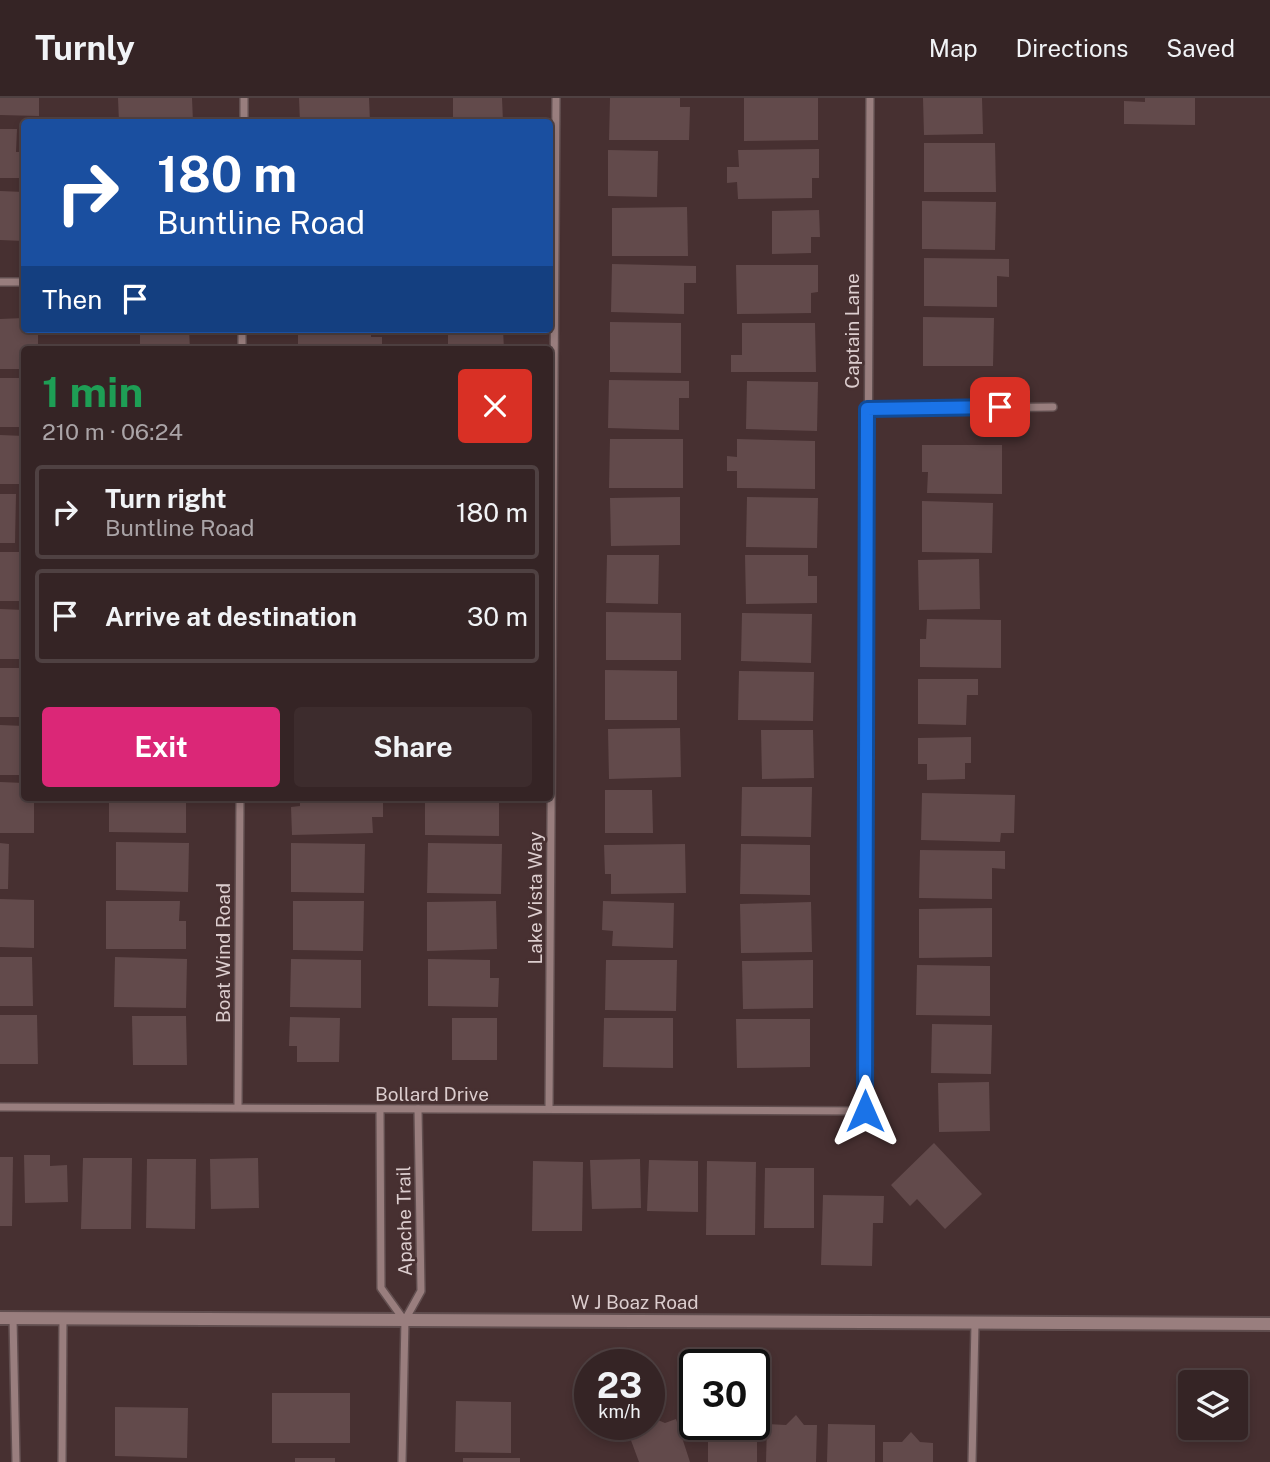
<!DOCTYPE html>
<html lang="en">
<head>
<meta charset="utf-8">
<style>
	body { margin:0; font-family:"Public Sans",sans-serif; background:#3d2c2d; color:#f1f3f6; height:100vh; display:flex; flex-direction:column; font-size:26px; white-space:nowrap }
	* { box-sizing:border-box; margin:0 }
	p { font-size:23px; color:#aaa4a7 }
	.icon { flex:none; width:38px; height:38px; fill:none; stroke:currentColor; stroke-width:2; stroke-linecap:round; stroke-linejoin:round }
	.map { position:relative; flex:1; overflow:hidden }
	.side { position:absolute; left:21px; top:248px; width:532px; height:455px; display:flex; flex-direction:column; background:#352425; border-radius:7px; box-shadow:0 4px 10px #0003,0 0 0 2px #4f4142 }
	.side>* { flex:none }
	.banner { position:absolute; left:21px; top:21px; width:532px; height:214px; border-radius:7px; box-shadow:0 4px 10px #0003,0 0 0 2px #4f4142; background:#1a4fa0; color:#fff; overflow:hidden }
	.controls { position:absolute; left:1178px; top:1272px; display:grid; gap:14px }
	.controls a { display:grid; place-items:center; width:70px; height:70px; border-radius:7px; background:#352425; box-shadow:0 4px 10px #0003,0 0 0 2px #4f4142; font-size:35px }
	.speed { position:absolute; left:574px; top:1251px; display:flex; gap:14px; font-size:35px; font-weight:700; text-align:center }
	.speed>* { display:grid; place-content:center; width:91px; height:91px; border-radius:50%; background:#352425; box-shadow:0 4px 10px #0003,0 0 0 2px #4f4142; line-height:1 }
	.speed small { font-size:18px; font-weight:400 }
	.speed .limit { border:4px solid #111; border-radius:10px; background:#fff; color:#111 }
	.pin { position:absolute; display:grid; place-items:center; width:60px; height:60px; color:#fff; margin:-30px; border-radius:14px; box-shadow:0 4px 10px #0006 }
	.me { position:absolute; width:77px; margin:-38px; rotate:0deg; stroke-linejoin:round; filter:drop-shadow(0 0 5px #0008) }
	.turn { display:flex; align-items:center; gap:24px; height:147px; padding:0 21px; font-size:32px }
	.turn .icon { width:91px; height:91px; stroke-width:2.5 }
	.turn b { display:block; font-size:49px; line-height:60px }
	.then { display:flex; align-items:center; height:66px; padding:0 21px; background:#0003; gap:14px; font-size:26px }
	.round { display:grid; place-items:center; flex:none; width:74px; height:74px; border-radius:7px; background:#3d2c2d }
	.headline { display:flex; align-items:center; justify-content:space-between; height:119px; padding:0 21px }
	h1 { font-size:42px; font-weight:700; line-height:52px; color:#1e9e55 }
	.action { display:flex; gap:14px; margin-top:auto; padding:14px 21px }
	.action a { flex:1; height:80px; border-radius:7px; background:#db2777; color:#fff; font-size:28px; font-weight:700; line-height:80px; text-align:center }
	.action a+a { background:#3d2c2d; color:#f1f3f6 }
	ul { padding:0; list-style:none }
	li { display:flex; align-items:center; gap:21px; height:94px; margin:0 14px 10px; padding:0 7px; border:4px solid #4f4142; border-radius:7px }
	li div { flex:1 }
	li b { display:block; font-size:26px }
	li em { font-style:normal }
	header { display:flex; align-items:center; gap:42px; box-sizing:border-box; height:98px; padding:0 35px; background:#352425; border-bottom:2px solid #4f4142 }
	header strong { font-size:33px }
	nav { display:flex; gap:38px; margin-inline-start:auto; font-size:24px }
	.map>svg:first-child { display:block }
	.building { fill:#624a4b }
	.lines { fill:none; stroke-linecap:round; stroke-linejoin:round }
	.minor-casing { stroke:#614e4f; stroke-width:10 }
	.tertiary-casing { stroke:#614e4f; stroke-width:16 }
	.minor { stroke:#997e7e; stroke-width:7 }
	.tertiary { stroke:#997e7e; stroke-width:12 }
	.route-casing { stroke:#114b97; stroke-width:18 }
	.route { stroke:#1a73e8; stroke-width:12 }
	.labels { text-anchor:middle; stroke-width:5; stroke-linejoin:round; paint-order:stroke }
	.street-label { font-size:19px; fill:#dccdce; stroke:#473031 }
</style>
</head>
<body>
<header>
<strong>Turnly</strong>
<nav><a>Map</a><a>Directions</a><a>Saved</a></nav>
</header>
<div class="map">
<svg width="1270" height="1364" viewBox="0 0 1270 1364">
	<rect width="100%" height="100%" fill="#473031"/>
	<g class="building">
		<path d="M0,0H39V18L0,17Z"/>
		<path d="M118,0H192L193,24H119Z"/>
		<path d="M299,0H369L370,24H300Z"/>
		<path d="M453,0H502L503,24H453Z"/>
		<path d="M610,0H680V9H690L689,42H609Z"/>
		<path d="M744,0H818V42L744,43Z"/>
		<path d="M923,0H982L983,36L924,37Z"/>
		<path d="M1145,0H1195V27L1124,26V3L1145,4Z"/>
		<path d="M0,31H17L16,54H23V80H0Z"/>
		<path d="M924,45H995L996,94H924Z"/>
		<path d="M819,51V80H812V100L738,101L737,84L727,85V69H739L738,52Z"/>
		<path d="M608,52L658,53L657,99L608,98Z"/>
		<path d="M0,93L24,94V143L0,142Z"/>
		<path d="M922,103L996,104L995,152L922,151Z"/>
		<path d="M687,109L688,158H612V110Z"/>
		<path d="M819,112L820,139H811V155L772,156V113Z"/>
		<path d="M924,160L1009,161V179L997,178V209L924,208Z"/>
		<path d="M612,166L696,168V185H684V216L611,214Z"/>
		<path d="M736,167H818V194L811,195V215L737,216Z"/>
		<path d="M923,219L994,220L993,268H923Z"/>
		<path d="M24,220V231H38V252H24V271H0V221Z"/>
		<path d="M610,224L681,225V275L610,274Z"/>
		<path d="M742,225H815L816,274H731V257H742Z"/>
		<path d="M140,231H189L190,252H140Z"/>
		<path d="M298,231H371V239H382V252H298Z"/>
		<path d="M448,231H503L504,252H448Z"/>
		<rect x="0" y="280" width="24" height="49"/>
		<path d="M609,282L689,283V300H679V332L608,330Z"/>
		<path d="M747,283L818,284L817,333L746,331Z"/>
		<path d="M0,337L24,338V386H0Z"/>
		<path d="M610,341H683V390H609Z"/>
		<path d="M737,341L815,343V391L737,390V373H727V358L737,359Z"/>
		<path d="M922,347H1002V396L927,395L928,374H922Z"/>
		<path d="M0,396H16L15,445H0Z"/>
		<path d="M680,399V447L611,448L610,400Z"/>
		<path d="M747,399L818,400L817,450L746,449Z"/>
		<path d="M922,403L993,405L992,455L922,454Z"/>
		<rect x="0" y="454" width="24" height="49"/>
		<path d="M607,457H659L658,506L606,505Z"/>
		<path d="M745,457H808V478H817V505L746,506Z"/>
		<path d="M979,461L980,511L919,512L918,462Z"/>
		<path d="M0,511L24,512V561H0Z"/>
		<path d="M606,514L681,515V562H606Z"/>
		<path d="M742,515L812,516L811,565L741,563Z"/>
		<path d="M927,521L1001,522V570L920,569V541H926Z"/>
		<rect x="0" y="570" width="24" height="49"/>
		<path d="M605,572L677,573V622H605Z"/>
		<path d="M739,573L814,574L813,623L738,622Z"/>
		<path d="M918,581H978V597H967L966,627L918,626Z"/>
		<path d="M0,627L24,628V677H0Z"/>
		<path d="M680,630L681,679L609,681L608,631Z"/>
		<path d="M761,632H813L814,680L762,681Z"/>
		<path d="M971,639V665H965V681L927,682V666H918V640Z"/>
		<path d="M0,684L24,685V700H34V735H0Z"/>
		<path d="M742,689H812L811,739L741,738Z"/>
		<path d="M605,692H652L653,735H605Z"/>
		<path d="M922,695L1015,697L1014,735H1001L1000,744L921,742Z"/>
		<path d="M109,700H186V735L109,734Z"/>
		<path d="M300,700H373V704H383V719H372L373,735L292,737L291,709L300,708Z"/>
		<path d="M425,700H499V738L425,737Z"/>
		<path d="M116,744L189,745L188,794L116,792Z"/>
		<path d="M0,745L9,746L8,791H0Z"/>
		<path d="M291,745L365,746L364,795L291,794Z"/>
		<path d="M428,745L502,746L501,796L427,795Z"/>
		<path d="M685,746L686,795L611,796V776H605L604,747Z"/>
		<path d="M741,746L810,747V797L740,796Z"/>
		<path d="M920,752L1005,753V771L992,770V801L919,800Z"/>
		<path d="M0,801L34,802V850L0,849Z"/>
		<path d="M106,803H180L179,823H186V851H106Z"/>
		<path d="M293,803H364L363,853L293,852Z"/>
		<path d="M496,803L497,851L427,853V804Z"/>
		<path d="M603,803L674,805L673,850L612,848L613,833L602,832Z"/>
		<path d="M811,804L812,854L741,855L740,806Z"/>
		<path d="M992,810V859L919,860V811Z"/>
		<path d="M0,859H32L33,908H0Z"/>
		<path d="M115,859L187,861L186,910L114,909Z"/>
		<path d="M291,861L361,862V910L290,909Z"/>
		<path d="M428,861L490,862V880H499L498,909L428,908Z"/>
		<path d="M606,862H677L676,913L605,912Z"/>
		<path d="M813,862V910L743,911L742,863Z"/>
		<path d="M917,867L990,868V918L916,917Z"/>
		<path d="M0,917H37L38,966H0Z"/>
		<path d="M132,918H186L187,967H133Z"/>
		<path d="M290,919L340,920L339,964H297V948H289Z"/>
		<rect x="452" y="920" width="45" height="42"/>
		<path d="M604,920H673V970L603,969Z"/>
		<path d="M736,921H810V969L737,970Z"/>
		<path d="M932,926L992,927L991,976L931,975Z"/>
		<path d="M989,984L990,1033L939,1034L938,985Z"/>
		<path d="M934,1045L982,1096L945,1131L917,1101L910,1108L891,1087Z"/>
		<path d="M24,1057H50V1068L67,1067L68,1104L25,1105Z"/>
		<path d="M0,1059H13L12,1128H0Z"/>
		<path d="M83,1060H132L131,1131H81Z"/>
		<path d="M258,1060L259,1110L211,1111L210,1061Z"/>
		<path d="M147,1061H196L195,1131L146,1130Z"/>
		<path d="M640,1061L641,1110L592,1111L590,1062Z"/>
		<path d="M649,1062L698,1063V1114L647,1113Z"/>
		<path d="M533,1063L583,1064L582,1133H532Z"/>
		<path d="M707,1063L756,1064L755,1137H706Z"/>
		<path d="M765,1070H814V1130H764Z"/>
		<path d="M823,1097L884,1098L883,1125H873L872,1168L821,1167Z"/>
		<rect x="272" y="1295" width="78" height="50"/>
		<path d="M456,1303L511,1304V1355L455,1354Z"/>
		<path d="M115,1309L188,1310L187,1360L115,1358Z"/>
		<path d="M796,1317L804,1327H817L816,1364H766L767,1326L786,1327Z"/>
		<path d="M653,1320L665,1325L676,1321L690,1364H639L629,1337L647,1331Z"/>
		<path d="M725,1326H735L739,1331H757V1364H708V1331H721Z"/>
		<path d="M828,1326L875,1327V1364H827Z"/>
		<path d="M911,1334L920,1344L933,1345V1364H883V1344H902Z"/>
		<rect x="295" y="1360" width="40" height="4"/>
		<rect x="463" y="1360" width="57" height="4"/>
	</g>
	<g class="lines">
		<defs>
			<g id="minor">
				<path d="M244,24V0"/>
				<path d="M0,184H24"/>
				<path d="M242,252V231"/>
				<path d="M867,311L1053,309"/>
				<path d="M0,1009L865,1013L870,0"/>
				<path d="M238,1009L240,700"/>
				<path d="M549,1011L556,0"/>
				<path d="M380,1012L381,1190L404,1222"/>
				<path d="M13,1220L16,1364"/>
				<path d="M62,1364L63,1220"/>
				<path d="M402,1364L405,1222L421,1193L418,1011"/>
				<path d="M972,1364L975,1226"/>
			</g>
			<path id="tertiary" d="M0,1220L1270,1226"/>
		</defs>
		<use href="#minor" class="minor-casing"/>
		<use href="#tertiary" class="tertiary-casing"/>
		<use href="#minor" class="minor"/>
		<use href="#tertiary" class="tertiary"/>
	</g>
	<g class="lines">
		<defs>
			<path id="route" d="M865,1013L867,311L1000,309"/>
		</defs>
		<use href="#route" class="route-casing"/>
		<use href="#route" class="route"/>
	</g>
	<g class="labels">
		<g class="street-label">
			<text transform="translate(852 233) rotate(-90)" y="7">Captain Lane</text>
			<text transform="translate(535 800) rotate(-90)" y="7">Lake Vista Way</text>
			<text transform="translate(223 855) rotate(-90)" y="7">Boat Wind Road</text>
			<text x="432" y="1003">Bollard Drive</text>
			<text transform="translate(404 1123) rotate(-91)" y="7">Apache Trail</text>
			<text x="635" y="1211">W J Boaz Road</text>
		</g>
	</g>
</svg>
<div class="controls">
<a><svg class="icon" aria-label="layers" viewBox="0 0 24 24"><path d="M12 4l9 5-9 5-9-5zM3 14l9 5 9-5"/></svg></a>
</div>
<div class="speed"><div>23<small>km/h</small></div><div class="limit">30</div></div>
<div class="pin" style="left:1000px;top:309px;background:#d93025"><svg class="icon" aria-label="arrive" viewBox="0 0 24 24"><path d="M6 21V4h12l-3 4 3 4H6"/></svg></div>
<svg class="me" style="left:865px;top:1013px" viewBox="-20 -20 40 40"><path d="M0-17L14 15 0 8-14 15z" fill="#1a73e8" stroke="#fff" stroke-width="4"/></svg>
<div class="banner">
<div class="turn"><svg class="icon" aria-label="right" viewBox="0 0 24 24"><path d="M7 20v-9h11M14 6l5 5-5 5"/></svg><div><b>180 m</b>Buntline Road</div></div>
<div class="then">Then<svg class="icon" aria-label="arrive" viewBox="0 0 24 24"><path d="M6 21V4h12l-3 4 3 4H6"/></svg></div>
</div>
<section class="side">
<div class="headline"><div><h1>1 min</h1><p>210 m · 06:24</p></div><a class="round" style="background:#d93025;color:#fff"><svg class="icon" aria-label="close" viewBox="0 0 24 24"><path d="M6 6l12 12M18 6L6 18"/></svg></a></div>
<ul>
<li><svg class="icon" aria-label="right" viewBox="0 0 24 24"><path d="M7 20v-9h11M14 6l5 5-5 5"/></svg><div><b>Turn right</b><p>Buntline Road</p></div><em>180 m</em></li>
<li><svg class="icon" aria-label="arrive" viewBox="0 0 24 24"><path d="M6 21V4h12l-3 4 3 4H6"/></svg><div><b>Arrive at destination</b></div><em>30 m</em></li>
</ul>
<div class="action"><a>Exit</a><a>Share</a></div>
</section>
</div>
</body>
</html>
